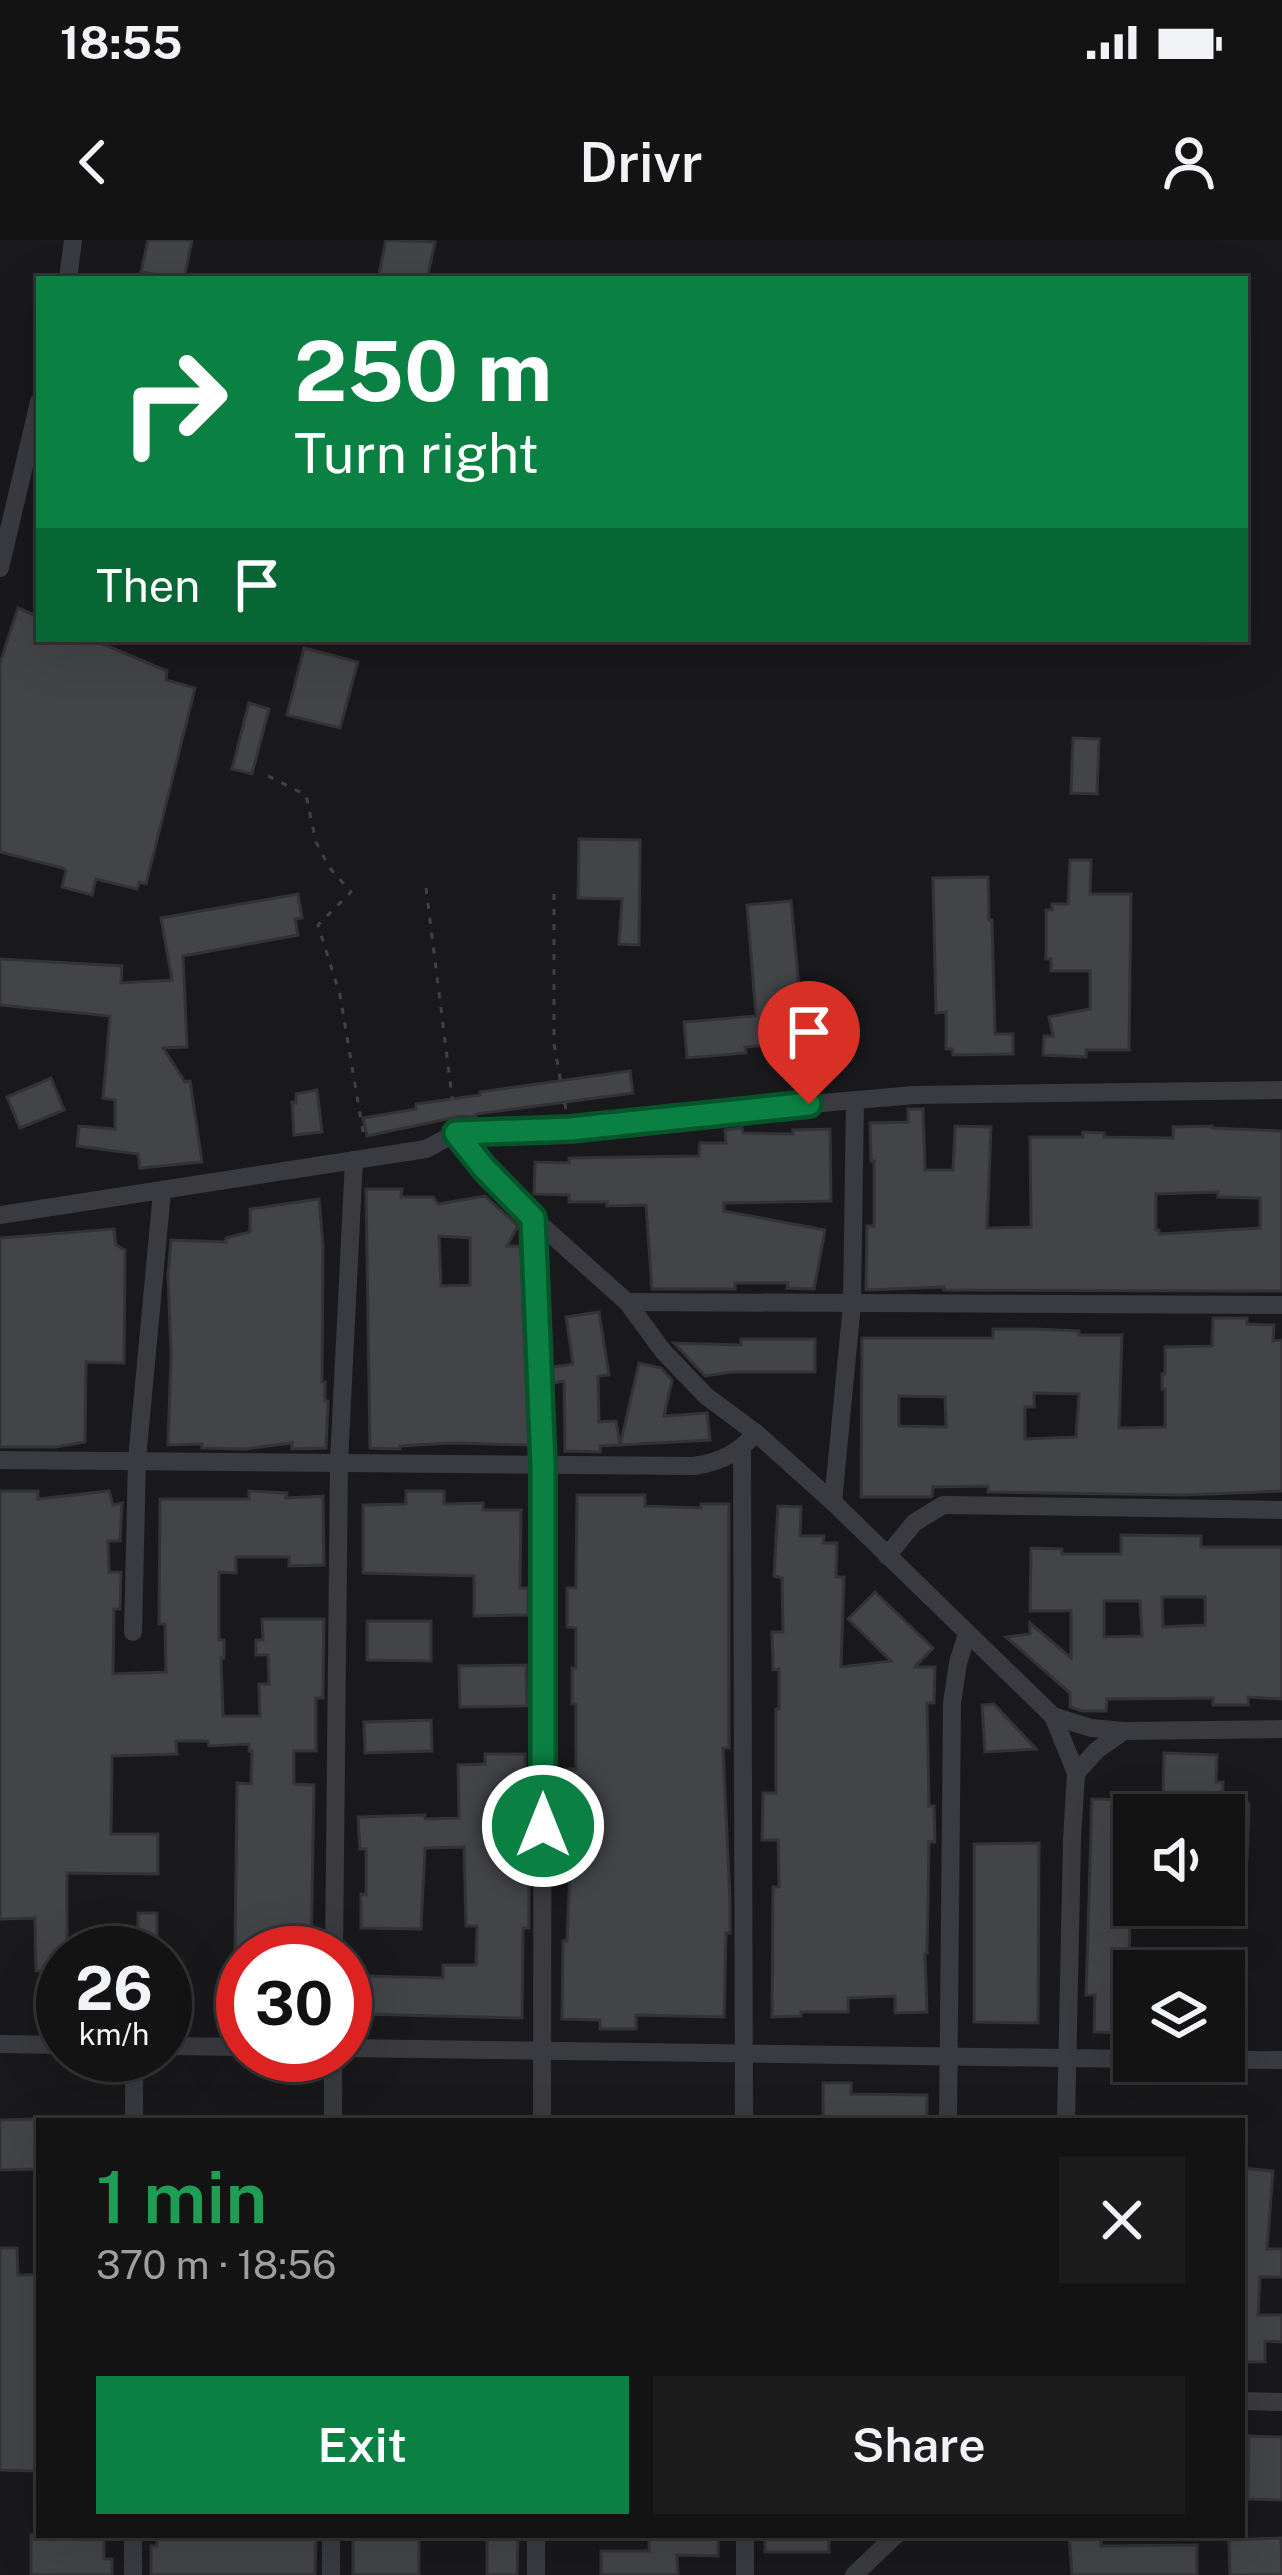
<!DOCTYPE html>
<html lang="en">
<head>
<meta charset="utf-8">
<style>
	body { margin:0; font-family:"Public Sans",sans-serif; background:#1c1c1d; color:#f1f3f6; height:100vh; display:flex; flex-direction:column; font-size:45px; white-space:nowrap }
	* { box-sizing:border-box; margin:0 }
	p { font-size:39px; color:#9d9ea0 }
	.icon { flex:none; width:66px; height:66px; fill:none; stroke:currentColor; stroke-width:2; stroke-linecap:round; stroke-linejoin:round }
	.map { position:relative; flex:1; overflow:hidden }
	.drawer { position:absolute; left:36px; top:1878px; width:1209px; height:420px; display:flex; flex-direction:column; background:#131314; border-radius:0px; box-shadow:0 12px 48px #0002,0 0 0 3px #323234 }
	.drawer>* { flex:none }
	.guide { position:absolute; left:36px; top:36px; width:1212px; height:366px; border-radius:0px; box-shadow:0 12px 48px #0002,0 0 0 3px #323234; background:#0b8043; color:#fff; overflow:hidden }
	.buttons { position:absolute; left:1113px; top:1554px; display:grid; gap:24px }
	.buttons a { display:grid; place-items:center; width:132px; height:132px; border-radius:0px; background:#131314; box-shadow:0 12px 48px #0002,0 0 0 3px #323234; font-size:60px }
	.speed { position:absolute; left:36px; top:1686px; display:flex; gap:24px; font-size:60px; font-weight:700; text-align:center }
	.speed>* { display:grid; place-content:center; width:156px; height:156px; border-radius:50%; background:#131314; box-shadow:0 12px 48px #0002,0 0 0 3px #323234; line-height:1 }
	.speed small { font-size:30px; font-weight:400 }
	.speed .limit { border:18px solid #d22; background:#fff; color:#111 }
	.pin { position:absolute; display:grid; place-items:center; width:102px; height:102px; color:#fff; margin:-123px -51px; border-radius:50% 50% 50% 0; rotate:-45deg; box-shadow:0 0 12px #0007 }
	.pin .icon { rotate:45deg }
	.me { position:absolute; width:132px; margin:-66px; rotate:0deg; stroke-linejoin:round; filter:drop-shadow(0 0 9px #0008) }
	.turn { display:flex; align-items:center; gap:42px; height:252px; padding:0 60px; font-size:54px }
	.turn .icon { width:156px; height:156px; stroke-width:2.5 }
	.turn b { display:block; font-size:84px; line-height:102px }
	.then { display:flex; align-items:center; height:114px; padding:0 60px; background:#0003; gap:24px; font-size:45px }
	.round { display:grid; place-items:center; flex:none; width:126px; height:126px; border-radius:0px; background:#1c1c1d }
	.overview { display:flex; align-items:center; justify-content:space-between; height:204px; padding:0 60px }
	h1 { font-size:72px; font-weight:600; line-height:90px; color:#1e9e55 }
	.primary-button { display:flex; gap:24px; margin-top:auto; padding:24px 60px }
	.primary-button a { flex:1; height:138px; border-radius:0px; background:#0b8043; color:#fff; font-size:48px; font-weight:600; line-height:138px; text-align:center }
	.primary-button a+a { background:#1c1c1d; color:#f1f3f6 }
	.status { display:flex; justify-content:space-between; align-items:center; height:84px; padding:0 60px; background:#131314; direction:ltr }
	.status svg { height:33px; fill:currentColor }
	header { display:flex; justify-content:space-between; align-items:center; height:156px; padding:0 60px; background:#131314; font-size:54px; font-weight:600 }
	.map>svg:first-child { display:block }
	.building { fill:#434448; stroke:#333337; stroke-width:3; fill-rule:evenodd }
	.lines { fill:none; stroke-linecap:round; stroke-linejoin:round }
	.path { stroke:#404248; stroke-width:3; stroke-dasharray:6 9; stroke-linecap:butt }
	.minor { stroke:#3a3b41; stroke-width:18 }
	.route-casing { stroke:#07532c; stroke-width:30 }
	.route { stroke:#0b8043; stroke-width:21 }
</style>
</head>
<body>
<div class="status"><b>18:55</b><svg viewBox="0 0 49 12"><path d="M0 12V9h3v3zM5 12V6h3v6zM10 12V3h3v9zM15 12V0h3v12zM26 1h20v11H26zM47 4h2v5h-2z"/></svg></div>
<header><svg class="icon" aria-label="back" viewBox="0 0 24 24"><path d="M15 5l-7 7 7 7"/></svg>Drivr<svg class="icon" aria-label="person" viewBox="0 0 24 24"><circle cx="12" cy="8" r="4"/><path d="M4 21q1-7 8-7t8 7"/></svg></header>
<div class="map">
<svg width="1282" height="2335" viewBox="0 0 1282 2335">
	<rect width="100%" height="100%" fill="#19191b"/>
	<g class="building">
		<path d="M148,0H192L184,39L141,32Z"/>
		<path d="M386,0L435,2L427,39H378Z"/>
		<path d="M18,368L39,377V399H91L167,431L166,440L195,448L146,644L139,642L137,649L96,639L92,655L62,647L66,631L63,628L0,612V423Z"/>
		<path d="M304,408L358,422L340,488L287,475Z"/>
		<path d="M249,463L269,469L252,534L232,529Z"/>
		<path d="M1073,498L1099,499L1097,554L1071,553Z"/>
		<path d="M579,599L640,600L639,705L619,704L622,659L578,658Z"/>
		<path d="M1070,620H1091L1090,654H1131L1129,810H1086V817L1043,815L1044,796H1053L1049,777L1090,769V731H1051V719H1046V670H1052V664H1068Z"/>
		<path d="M988,637L989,680H992L995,794H1013V814L953,815L952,809H946V772L936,773L933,638Z"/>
		<path d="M298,654L302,678L295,679L298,695L183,716L187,807L163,808L185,842L190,841L202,922L140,928L138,914L77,906L79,886L115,889V860L103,858L110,776L0,765V719L122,726L121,743L172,740L161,678Z"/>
		<path d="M791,661L804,802L745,807L746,813L687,818L684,782L756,776L747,665Z"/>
		<path d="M630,831L633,853L476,874V877L461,876L367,896L363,878L416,869V864L480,855V852Z"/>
		<path d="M51,838L64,870L20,888L7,857Z"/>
		<path d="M317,850L322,892L294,895L292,862L296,863V854Z"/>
		<path d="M908,869H923L925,930H953L955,886L991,887L987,988L1031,987L1030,897H1083V892L1104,893V897L1173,898V887L1212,886V888L1282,891V1051L944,1050V1047L866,1050L867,986H874V921H871L870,883L908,882ZM1218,952V957L1260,958V988L1159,994V990H1156V954Z"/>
		<path d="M742,888L743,893L793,894V890L830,889L831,961L724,963V971L825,990L814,1049L787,1048L788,1043H735V1049H652L646,965L607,966V962H569V955L534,954L535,922L569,923V918L699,916L700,903H726L725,890Z"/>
		<path d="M366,949H402L401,957H433L438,964L485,956L518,986L507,1006H521L529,1205L450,1203L400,1206V1209L370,1208ZM439,996L470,998V1045L441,1046Z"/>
		<path d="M319,959L323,1006L322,1142H325V1161H328L326,1208L292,1209V1203L245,1209L202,1208V1204L168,1205L171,1115L168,1035L171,1000L226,1002V998L250,992V969Z"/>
		<path d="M114,989L116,1005L125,1010L124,1123L86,1122L85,1202L56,1207H0V998Z"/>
		<path d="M599,1072L609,1135L598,1136L599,1182L616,1181L620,1205L600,1206V1212L565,1211L564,1141L553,1143V1127L573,1124L566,1077Z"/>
		<path d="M1213,1078H1247V1084L1274,1085L1273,1101L1282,1100V1251L1183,1255L988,1252V1246L933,1247L932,1256L930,1257H861L862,1098H993V1089H1034L1079,1091V1095H1122L1119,1188L1165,1187V1149H1162V1134H1165V1107L1212,1106ZM1034,1153L1079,1154L1076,1197L1025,1199V1167H1034ZM899,1156L945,1157L946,1187L899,1186Z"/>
		<path d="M741,1099H815V1132H732L705,1136L674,1103L741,1105Z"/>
		<path d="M639,1123L661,1128L672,1140L664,1176L707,1173L710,1200L620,1205Z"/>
		<path d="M0,1251H38V1259L109,1251L113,1265L122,1263L120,1301H108L109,1332H121L120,1369H114L113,1434L166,1432L165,1384H159L160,1259H249V1251L287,1253L286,1258L323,1256L324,1325L289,1326V1317H236V1333L219,1332V1400H224V1418H221L223,1476H260L259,1444H269L268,1415H256V1400H263L262,1379H324L323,1458H316V1511H294V1544L314,1545L311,1713H235L237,1543L251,1544L252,1511H249V1504L209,1506L208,1501H176L177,1514L112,1516L111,1594H158V1634L67,1633V1713H63V1731H36L35,1678L0,1679Z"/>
		<path d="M406,1251H444V1264L483,1263V1270H521L520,1348H528V1375L474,1376V1336L363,1333V1265L406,1264Z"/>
		<path d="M577,1255H645V1266L701,1268V1264H729V1508H723L730,1660V1693H726L724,1777L636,1775V1789H600V1780L562,1779L563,1701H567L571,1605L566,1606V1529H576V1464H572V1428H576V1388L567,1387V1348H576Z"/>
		<path d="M778,1266L801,1267L800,1296H824L823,1303H837L836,1337H844L841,1427L891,1421L848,1379L875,1352L933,1408L915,1427H935L934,1463H927L929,1566H934L935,1602H929L927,1713L925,1714L927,1772L895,1773V1756L848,1758V1772H801V1776L772,1777L773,1647H779L778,1600H762L763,1553H776V1469H779V1429L773,1430L772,1392H783L782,1338L774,1336Z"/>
		<path d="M1121,1295L1201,1296V1307H1282V1459L1248,1457V1465H1213V1458L1107,1459L1106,1471H1082L1070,1467V1453L1006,1397L1030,1394V1383L1071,1418V1371H1030L1031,1308L1062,1309V1314H1121ZM1162,1357H1205V1385L1163,1387ZM1104,1361H1140L1142,1396L1104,1397Z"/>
		<path d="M367,1381H431V1421L367,1420Z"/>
		<path d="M526,1425L527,1466L460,1467L459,1426Z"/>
		<path d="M994,1464L1036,1509L985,1512L982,1465Z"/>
		<path d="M431,1480L432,1511L365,1513L364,1482Z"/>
		<path d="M1164,1513L1217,1515L1216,1542H1223L1222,1575H1134V1665L1135,1669H1147L1146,1685L1130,1684L1128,1747H1134V1793L1094,1792L1095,1755H1086L1092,1559L1163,1561Z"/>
		<path d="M485,1514H525L526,1560H515L516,1609H524L523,1626H529V1688H523L522,1778L361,1774L362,1749L367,1750V1736L443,1738V1725H476L477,1686H466L464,1607L425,1608L421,1689L361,1688V1654L366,1655V1609H360L358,1577L425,1575V1579L459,1578L458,1525L485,1524Z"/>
		<path d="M1224,1563L1249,1564L1247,1618L1224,1617Z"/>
		<path d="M1039,1603L1038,1783L974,1782V1604Z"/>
		<rect x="138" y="1673" width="19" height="40"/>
		<path d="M1224,1740L1243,1741L1241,1796H1224Z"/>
		<path d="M823,1843H851V1854L927,1855V1881H823Z"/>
		<path d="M39,1879V1929L0,1930V1880Z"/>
		<path d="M1243,1928L1273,1931L1267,2009H1282V2037H1260L1258,2075H1282V2102L1265,2101V2122H1246V2100H1242Z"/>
		<path d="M0,2008H17L18,2035H36L39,2231L0,2230Z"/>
		<path d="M1249,2196L1282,2197V2260L1248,2259Z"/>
		<path d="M31,2295H104V2319H112V2335H31Z"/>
		<path d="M157,2295H316L315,2335H151V2306H157Z"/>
		<rect x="353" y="2295" width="66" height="40"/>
		<path d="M487,2295H518L517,2335H487Z"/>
		<path d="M649,2295H718V2316L677,2315L678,2335H601V2311H649Z"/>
		<rect x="765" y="2295" width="64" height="17"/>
		<path d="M1069,2295H1101V2306L1197,2305V2335H1072Z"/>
		<path d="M1281,2298L1282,2335H1230L1229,2300Z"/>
	</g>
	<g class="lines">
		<g class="path">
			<path d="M268,536L306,555L316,602L329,627L351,652L318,685L340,755L364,898"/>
			<path d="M426,648L454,873"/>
			<path d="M554,654V804L566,870"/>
		</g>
		<g class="minor">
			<path d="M68,39L73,0"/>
			<path d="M0,328L39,162"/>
			<path d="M456,893L484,929L533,978L627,1062L663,1111L706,1156L756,1193L833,1262L1053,1476L1091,1488L1124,1491L1282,1489"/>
			<path d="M0,975L426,909L456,893L570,889L718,872L914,855L1282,850"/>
			<path d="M533,978L543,1227L542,1881"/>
			<path d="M627,1062L1282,1065"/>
			<path d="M742,1209L744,1881"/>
			<path d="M0,1220L694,1226C721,1222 738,1213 756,1193"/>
			<path d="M833,1262L852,1064L855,860"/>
			<path d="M887,1316L914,1283L943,1265L1282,1270"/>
			<path d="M133,1392L137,1219L162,952"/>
			<path d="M1053,1476L1076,1533L1072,1600L1066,1881"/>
			<path d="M1076,1533L1097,1510L1124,1491"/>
			<path d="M334,1713L339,1222L354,920"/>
			<path d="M0,1804L63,1805"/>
			<path d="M165,1806L243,1807"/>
			<path d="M345,1808L1134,1819"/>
			<path d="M1224,1820H1282"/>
			<path d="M134,1881V1815"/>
			<path d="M333,1881V1815"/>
			<path d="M948,1881L952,1463L958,1423L967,1394"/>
			<path d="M1242,2161L1282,2162"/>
			<path d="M745,2295V2335"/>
			<path d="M133,2335V2295"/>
			<path d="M331,2335V2295"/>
			<path d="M536,2335V2295"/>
			<path d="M854,2335L896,2295"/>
		</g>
	</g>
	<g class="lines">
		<defs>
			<path id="route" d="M543,1586V1227L533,978L484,928L456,893L570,889L809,864"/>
		</defs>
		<use href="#route" class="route-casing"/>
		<use href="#route" class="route"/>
	</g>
</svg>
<div class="buttons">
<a><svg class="icon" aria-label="sound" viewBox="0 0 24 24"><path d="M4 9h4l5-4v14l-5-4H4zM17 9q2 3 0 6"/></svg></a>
<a><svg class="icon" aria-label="layers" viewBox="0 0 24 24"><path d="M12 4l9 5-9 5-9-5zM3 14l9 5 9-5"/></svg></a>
</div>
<div class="speed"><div>26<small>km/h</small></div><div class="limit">30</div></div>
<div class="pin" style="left:809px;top:864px;background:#d93025"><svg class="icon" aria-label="arrive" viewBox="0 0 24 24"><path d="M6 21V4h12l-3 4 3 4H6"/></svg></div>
<svg class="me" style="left:543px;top:1586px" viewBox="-20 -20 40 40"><circle r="17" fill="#0b8043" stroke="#fff" stroke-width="3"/><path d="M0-11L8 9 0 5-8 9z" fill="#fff"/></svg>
<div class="guide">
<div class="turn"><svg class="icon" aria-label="right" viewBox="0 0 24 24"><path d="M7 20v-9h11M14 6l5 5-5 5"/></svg><div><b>250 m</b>Turn right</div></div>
<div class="then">Then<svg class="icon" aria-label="arrive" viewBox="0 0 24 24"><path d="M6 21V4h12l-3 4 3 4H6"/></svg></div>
</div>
<section class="drawer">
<div class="overview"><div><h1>1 min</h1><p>370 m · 18:56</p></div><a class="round"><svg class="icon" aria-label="close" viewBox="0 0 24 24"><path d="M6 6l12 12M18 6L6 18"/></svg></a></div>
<div class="primary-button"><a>Exit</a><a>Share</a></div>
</section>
</div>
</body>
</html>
